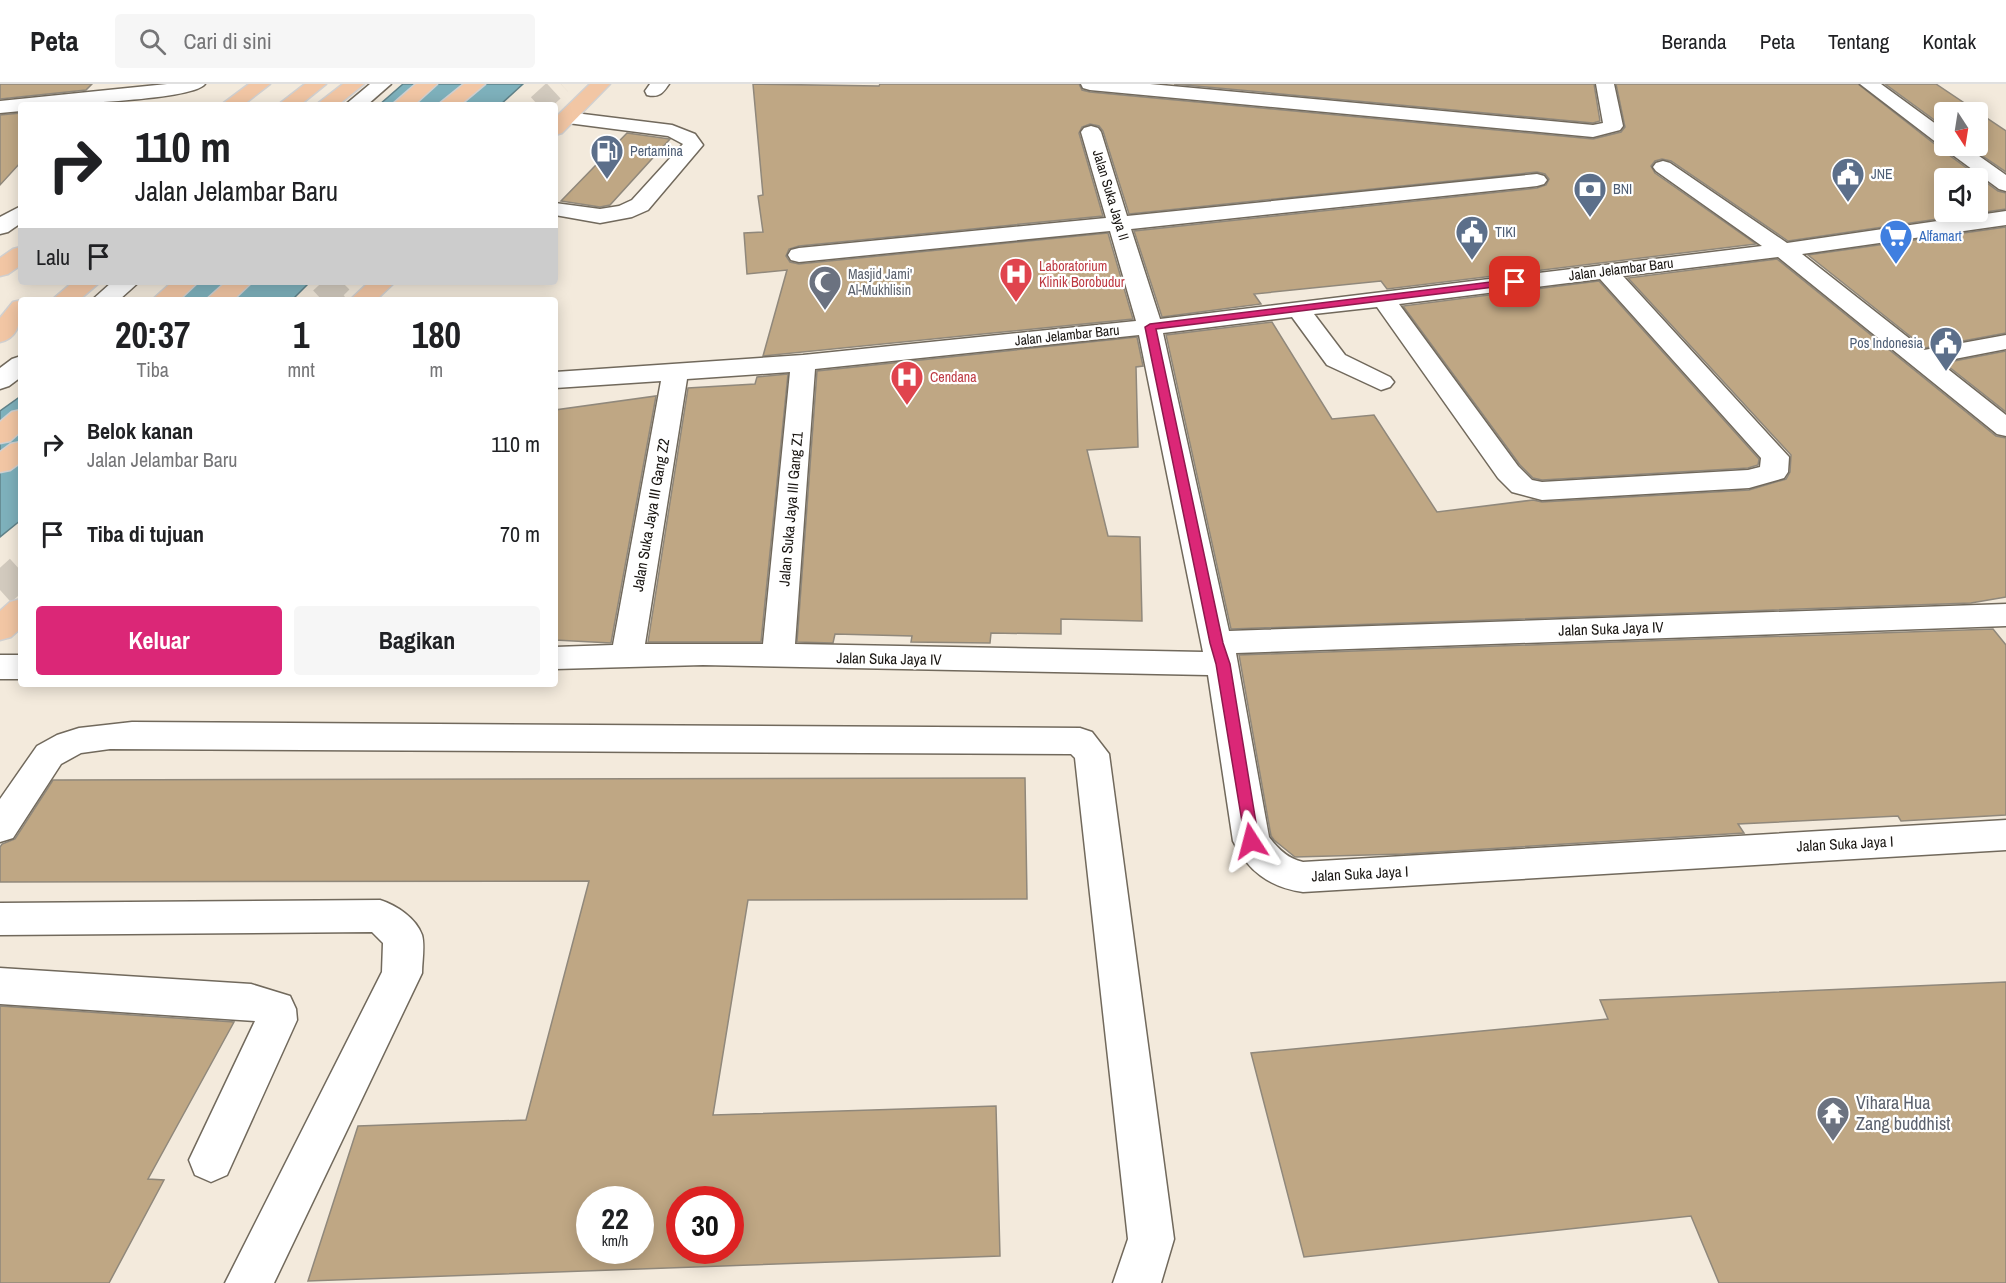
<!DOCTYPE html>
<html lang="id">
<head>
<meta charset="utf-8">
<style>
	body { margin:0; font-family:"Archivo Narrow",sans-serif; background:#f6f6f6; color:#202124; height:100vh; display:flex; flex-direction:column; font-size:22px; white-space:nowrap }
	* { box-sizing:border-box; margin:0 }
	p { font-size:20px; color:#757577 }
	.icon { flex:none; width:33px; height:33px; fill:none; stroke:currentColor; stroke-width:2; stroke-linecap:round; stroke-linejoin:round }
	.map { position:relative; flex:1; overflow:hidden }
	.panel { position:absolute; left:18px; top:213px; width:540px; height:390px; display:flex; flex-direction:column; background:#fff; border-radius:6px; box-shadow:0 3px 15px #0003 }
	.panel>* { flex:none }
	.banner { position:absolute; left:18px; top:18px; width:540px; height:183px; border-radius:6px; box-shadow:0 3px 15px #0003; background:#fff; color:#202124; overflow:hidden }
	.needle { width:39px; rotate:168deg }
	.tools { position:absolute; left:1934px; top:18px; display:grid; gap:12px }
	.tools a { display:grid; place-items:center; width:54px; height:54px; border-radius:6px; background:#fff; box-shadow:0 3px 15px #0003; font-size:30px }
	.speed { position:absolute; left:576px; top:1102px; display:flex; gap:12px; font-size:30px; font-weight:700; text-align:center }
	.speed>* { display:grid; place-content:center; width:78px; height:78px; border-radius:50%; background:#fff; box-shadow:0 3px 15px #0003; line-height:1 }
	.speed small { font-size:15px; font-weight:400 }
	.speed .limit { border:9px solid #d22; background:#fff; color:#111 }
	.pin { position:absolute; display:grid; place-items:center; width:51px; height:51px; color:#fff; margin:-26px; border-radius:12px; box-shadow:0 3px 9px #0006 }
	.me { position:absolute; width:66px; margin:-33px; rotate:351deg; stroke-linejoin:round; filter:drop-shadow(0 0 4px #0008) }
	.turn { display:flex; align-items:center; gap:21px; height:126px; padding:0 18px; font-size:27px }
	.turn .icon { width:78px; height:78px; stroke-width:2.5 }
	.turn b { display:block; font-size:42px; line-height:51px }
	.then { display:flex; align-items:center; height:57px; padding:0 18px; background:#0003; gap:12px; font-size:22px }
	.eta { display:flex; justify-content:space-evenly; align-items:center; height:102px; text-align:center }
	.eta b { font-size:36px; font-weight:800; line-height:42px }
	.primary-button { display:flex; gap:12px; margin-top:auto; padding:12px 18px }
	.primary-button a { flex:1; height:69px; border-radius:6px; background:#db2777; color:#fff; font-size:24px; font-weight:800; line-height:69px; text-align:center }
	.primary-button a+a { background:#f6f6f6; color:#202124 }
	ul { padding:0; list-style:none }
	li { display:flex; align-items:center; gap:18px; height:90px; padding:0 18px }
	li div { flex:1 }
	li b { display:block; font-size:22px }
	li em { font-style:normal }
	header { display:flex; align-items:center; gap:36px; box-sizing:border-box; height:84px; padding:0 30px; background:#fff; border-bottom:2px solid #e0e0e0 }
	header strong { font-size:28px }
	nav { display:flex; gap:33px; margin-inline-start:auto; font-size:21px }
	.search { width:420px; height:54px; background:#f6f6f6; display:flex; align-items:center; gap:15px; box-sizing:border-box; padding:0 21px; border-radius:6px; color:#757577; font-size:22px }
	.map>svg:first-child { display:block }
	.water { fill:#7eb1bc; stroke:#608289; stroke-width:1.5 }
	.building { fill:#bfa784; stroke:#90887b; stroke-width:1.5; fill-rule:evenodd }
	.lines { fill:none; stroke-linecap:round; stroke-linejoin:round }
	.minor-tunnel-far2 { stroke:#d2cabe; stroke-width:21; stroke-dasharray:21 10; stroke-linecap:butt }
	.minor-tunnel-far1 { stroke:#d2cabe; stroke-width:26; stroke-dasharray:26 14; stroke-linecap:butt }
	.minor-tunnel { stroke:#d2cabe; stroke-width:33; stroke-dasharray:33 16; stroke-linecap:butt }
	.minor-casing { stroke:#71695c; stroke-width:3 }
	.highway-casing { stroke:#d1d0d0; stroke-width:3 }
	.minor { fill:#fff; fill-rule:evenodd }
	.highway { fill:#f2c6a4; fill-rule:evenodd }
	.route { fill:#db2777; stroke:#8e194d; stroke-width:1.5 }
	.labels { text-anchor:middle; stroke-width:4.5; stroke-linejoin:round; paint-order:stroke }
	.far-service-label { font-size:14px; fill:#4e5e75; stroke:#fff; text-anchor:start }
	.far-street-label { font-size:14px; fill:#1a1612; stroke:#fff }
	.far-shop-label { font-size:14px; fill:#366cbe; stroke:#fff; text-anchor:start }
	.far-health-label { font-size:14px; fill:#be3a42; stroke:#fff; text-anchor:start }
	.far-worship-label { font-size:14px; fill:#5b616d; stroke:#fff; text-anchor:start }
	.street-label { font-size:15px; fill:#1a1612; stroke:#fff }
	.near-worship-label { font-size:18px; fill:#5b616d; stroke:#fff; text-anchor:start }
</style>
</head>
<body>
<header>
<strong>Peta</strong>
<div class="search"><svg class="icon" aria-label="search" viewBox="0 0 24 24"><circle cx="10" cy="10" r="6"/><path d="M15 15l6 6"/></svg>Cari di sini</div>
<nav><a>Beranda</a><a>Peta</a><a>Tentang</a><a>Kontak</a></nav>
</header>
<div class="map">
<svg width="2006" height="1199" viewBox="0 0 2006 1199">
	<rect width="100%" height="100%" fill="#f3eadc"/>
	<g class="water">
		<path d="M403,0H523L500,21H379Z"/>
		<path d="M175,198H310L292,216H153Z"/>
		<path d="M21,312V436L0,453V327Z"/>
	</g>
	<g class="building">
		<path d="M0,0H92L86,6L0,15Z"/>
		<path d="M753,0L879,2L880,0H1079L1082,6L1090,8L1593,55L1621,48L1625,43L1616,0H1858L1936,61L1942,63L1945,68L1998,107L2006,109V125L1788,157L1671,77L1662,75L1655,77L1651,82L1655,89L1756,160L1387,205L1381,197L1254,210L1261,220L1162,233L1134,147L1537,104L1546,101L1549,95L1545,90L1537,88L1129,130L1103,47L1099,42L1090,40L1082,43L1079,49L1103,132L799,162L789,165L786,172L790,178L799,180L1108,149L1133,235L763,272L787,186L747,190L744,149L763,148L758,112L763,111ZM1944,94H1977V128H1944Z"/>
		<path d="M1174,0H1594L1600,37L1593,39Z"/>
		<path d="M1885,0H1936L2006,47V88L1968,62H1977V28H1944V43Z"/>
		<path d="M21,29V78L0,101V31Z"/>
		<path d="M627,49L670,55L610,121L600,123L561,117Z"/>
		<path d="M2006,143V249L1925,264L1808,171Z"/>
		<path d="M1777,175L1996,352L2006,354V513L1971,519L1231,545L1166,251L1272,238L1332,335L1374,331L1437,428L1533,416L1542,418L1749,406L1786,395L1790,388L1791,371L1628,194Z"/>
		<path d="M1599,197L1759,375L1758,381L1748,384L1542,396L1533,394L1520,381L1403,222Z"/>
		<path d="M1137,253L1143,282L1136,283L1138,363L1087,366L1108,452L1140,453L1142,537L1061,535V550L991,549L990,559L911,558L912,552L835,550L833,559L797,558L817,287Z"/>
		<path d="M2006,267V328L1944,279Z"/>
		<path d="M788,290L761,558H648L688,304L755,300L757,293Z"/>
		<path d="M656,312L611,559L555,556V326Z"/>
		<path d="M1993,545L2006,561V731L1901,737L1898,732L1738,740L1744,749L1404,770L1295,773L1274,756L1271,752L1239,571Z"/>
		<path d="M1025,694L1027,815L748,816L713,1031L996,1022L1000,1172L308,1197L358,1042L526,1036L589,797L0,798V763L2,760L15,755L53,696ZM590,1116H640V1167H590ZM680,1116H730V1167H680Z"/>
		<path d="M2006,898V1199H1719L1691,1132L1304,1173L1251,969L1608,935L1600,916Z"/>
		<path d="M0,922L234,938L148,1095L164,1096L109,1199H0Z"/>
	</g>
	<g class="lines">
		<g class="minor-tunnel-far2">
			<path d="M538,21L561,0"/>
			<path d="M335,205L342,198"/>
		</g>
		<path class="minor-tunnel-far1" d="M322,216L336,203"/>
		<path class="minor-tunnel" d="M0,506L21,487"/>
		<defs>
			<g id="minor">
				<path d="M167,0H205C193,17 48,21 21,21V27L0,29V17Z"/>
				<path d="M370,0H391L367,21H345Z"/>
				<path d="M650,0H669C663,9 659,14 647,11L645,7Z"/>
				<path d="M1081,0H1150L1593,41L1603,39L1596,0H1614L1623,42L1620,46L1593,53L1090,6L1083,4Z"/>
				<path d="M1860,0H1881L1944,46V62H1965L2006,91V107L1999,105L1946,66L1944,61L1937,59Z"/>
				<path d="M567,28L672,41L695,50L703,61L648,126L632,133L600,139L555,131V119L600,125L619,122L632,116L683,60L668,52L560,38L557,34L560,30Z"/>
				<path d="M1091,42L1098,44L1101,48L1127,132L1537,90L1544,92L1547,96L1544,100L1537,102L1131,145L1160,235L1762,162L1656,87L1653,83L1656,79L1663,77L1670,79L1787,159L2006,127V141L1802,170L1924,266L2006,251V265L1939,278L2006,331V352L1997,350L1778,173L1623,192L1789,373L1788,388L1784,394L1749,404L1542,416L1512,408L1498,394L1377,223L1314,230L1345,271L1390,293L1394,298L1390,303L1381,306L1327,281L1292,233L1163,249L1229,547L2006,520V542L1236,569L1269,753C1278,765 1288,775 1303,778L2006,736V766L1303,808C1269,803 1248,787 1233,757L1208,591L703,581L555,585V563L613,561L661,297L555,304V288L803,271L1136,237L1110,147L799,178L791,176L788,171L791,166L799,164L1106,134L1081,48L1084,44ZM1600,195L1761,374L1760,383L1748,386L1542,398L1532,396L1518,382L1399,220ZM1139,251L1203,568L795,560L815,285ZM790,288L763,560H645L687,295Z"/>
				<path d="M21,122V139L8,148L0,150V133Z"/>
				<path d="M112,198H139L119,216H92Z"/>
				<path d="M21,272V293L9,302L0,305V284L12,275Z"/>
				<rect x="0" y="571" width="21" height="24"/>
				<path d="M132,638L1080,644L1092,648L1109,670L1174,1155L1161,1199H1113L1128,1155L1075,674L1071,670L110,665L81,669L61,680L13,754L0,758V715L37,662L57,651L79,644Z"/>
				<path d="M380,816C396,821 416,834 422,851C425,862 422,878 422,889L274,1199H225L382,888L383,859L372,848L0,851V819Z"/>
				<path d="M0,884L251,900L290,912L296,925L297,936L227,1091L211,1098L195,1091L189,1076L255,937L0,920Z"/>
			</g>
			<g id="highway">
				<path d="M249,0H270L243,21H221Z"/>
				<path d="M305,0H326L300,21H278Z"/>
				<path d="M343,0H364L338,21H316Z"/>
				<path d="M416,0H437L414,21H392Z"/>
				<path d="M464,0H485L460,21H438Z"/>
				<path d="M590,0H610L562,49L555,51V34Z"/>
				<path d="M21,163V181L8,190L0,192V174L13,165Z"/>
				<path d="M73,198H100L79,216H52Z"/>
				<path d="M172,198H198L179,216H152Z"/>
				<path d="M226,198H252L233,216H206Z"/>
				<path d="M369,198H395L376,216H350Z"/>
				<path d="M22,216C19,233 22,253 0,258V234L13,218Z"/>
				<path d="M21,326V347L10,357L0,359V338L12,328Z"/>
				<path d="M21,358V378L10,386L0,388V368L11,360Z"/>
				<path d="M21,515V544L11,553L0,556V527L10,518Z"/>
			</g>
		</defs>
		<use href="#minor" class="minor-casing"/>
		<use href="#highway" class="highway-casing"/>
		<use href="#minor" class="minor"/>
		<use href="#highway" class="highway"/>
	</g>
	<path class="route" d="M1515,195L1520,198L1518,200L1156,245L1223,559L1230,580L1259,757L1257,762H1246L1216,580L1210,559L1145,243L1150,240Z"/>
	<defs>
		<symbol id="fuel-pin" viewBox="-11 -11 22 30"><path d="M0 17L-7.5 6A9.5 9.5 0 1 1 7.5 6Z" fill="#5c6f8a" stroke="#fff"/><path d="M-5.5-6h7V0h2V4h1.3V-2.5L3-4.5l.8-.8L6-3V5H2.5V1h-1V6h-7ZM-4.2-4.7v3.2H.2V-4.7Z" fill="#fff"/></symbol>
		<symbol id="civic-pin" viewBox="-11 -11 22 30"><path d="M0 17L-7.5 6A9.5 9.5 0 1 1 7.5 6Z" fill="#5c6f8a" stroke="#fff"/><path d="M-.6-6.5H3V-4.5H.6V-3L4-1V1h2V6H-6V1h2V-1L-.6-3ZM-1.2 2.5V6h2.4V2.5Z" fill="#fff"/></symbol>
		<symbol id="bank-pin" viewBox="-11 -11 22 30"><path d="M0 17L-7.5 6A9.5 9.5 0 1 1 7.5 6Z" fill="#5c6f8a" stroke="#fff"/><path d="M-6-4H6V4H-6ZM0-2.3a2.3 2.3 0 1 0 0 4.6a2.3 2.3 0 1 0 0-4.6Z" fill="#fff"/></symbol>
		<symbol id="supermarket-pin" viewBox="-11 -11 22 30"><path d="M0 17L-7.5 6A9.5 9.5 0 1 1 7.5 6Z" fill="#3f7fe0" stroke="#fff"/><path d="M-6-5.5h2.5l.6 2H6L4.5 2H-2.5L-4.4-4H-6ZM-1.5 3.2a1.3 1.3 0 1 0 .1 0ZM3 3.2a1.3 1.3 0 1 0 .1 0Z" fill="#fff"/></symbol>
		<symbol id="hospital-pin" viewBox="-11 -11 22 30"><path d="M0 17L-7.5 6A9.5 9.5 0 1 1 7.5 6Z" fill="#e0444e" stroke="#fff"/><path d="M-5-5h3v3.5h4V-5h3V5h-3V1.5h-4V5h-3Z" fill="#fff"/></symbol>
		<symbol id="mosque-pin" viewBox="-11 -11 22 30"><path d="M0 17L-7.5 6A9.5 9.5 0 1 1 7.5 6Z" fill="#6b7280" stroke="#fff"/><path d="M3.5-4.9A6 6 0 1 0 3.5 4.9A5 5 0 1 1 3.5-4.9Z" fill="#fff"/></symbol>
		<symbol id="temple-pin" viewBox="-11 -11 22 30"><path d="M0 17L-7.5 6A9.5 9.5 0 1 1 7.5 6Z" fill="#6b7280" stroke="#fff"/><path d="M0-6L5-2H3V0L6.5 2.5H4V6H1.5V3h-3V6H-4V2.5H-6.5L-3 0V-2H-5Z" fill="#fff"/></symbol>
	</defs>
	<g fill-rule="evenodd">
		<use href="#fuel-pin" x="588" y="48" width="38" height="52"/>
		<use href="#civic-pin" x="1829" y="71" width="38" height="52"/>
		<use href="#bank-pin" x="1571" y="86" width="38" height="52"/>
		<use href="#civic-pin" x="1453" y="129" width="38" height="52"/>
		<use href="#supermarket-pin" x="1877" y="133" width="38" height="52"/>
		<use href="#hospital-pin" x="997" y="171" width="38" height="52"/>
		<use href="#mosque-pin" x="806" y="179" width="38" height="52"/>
		<use href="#civic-pin" x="1927" y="240" width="38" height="52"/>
		<use href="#hospital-pin" x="888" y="274" width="38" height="52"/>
		<use href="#temple-pin" x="1814" y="1010" width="38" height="52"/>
	</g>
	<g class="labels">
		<g class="far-service-label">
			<text x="630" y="72">Pertamina</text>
			<text x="1871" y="95">JNE</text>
			<text x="1613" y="110">BNI</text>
			<text x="1495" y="153">TIKI</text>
			<text x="1923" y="264" text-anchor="end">Pos Indonesia</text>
		</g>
		<g class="far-street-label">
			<text transform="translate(1111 111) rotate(73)" y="5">Jalan Suka Jaya II</text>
			<text transform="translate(1621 185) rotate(-7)" y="5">Jalan Jelambar Baru</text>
			<text transform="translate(1067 251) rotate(-6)" y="5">Jalan Jelambar Baru</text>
		</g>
		<g class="far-shop-label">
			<text x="1919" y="157">Alfamart</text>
		</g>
		<g class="far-health-label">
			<text x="1039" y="187">Laboratorium<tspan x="1039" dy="16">Klinik Borobudur</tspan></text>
			<text x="930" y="298">Cendana</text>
		</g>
		<g class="far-worship-label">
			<text x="848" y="195">Masjid Jami'<tspan x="848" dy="16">Al-Mukhlisin</tspan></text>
		</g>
		<g class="street-label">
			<text transform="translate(791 425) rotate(-85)" y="5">Jalan Suka Jaya III Gang Z1</text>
			<text transform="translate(651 431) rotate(-80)" y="5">Jalan Suka Jaya III Gang Z2</text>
			<text transform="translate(1611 545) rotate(-2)" y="5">Jalan Suka Jaya IV</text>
			<text transform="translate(889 575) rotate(1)" y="5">Jalan Suka Jaya IV</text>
			<text transform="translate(1845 760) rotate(-3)" y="5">Jalan Suka Jaya I</text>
			<text transform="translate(1360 790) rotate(-3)" y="5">Jalan Suka Jaya I</text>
		</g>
		<g class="near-worship-label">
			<text x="1856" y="1025">Vihara Hua<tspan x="1856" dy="21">Zang buddhist</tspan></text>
		</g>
	</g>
</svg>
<div class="tools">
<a><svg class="needle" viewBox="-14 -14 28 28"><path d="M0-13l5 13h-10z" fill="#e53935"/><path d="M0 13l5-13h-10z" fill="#757577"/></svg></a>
<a><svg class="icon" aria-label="sound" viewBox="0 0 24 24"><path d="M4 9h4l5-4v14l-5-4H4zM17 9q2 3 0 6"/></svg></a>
</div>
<div class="speed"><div>22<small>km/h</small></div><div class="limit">30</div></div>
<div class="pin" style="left:1515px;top:198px;background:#d93025"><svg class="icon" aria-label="arrive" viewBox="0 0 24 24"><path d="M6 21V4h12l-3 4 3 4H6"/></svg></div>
<svg class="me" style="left:1251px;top:757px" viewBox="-20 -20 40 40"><path d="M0-17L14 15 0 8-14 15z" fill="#db2777" stroke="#fff" stroke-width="4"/></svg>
<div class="banner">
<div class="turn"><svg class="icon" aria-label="right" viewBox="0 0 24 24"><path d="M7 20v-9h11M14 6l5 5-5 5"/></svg><div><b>110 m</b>Jalan Jelambar Baru</div></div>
<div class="then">Lalu<svg class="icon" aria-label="arrive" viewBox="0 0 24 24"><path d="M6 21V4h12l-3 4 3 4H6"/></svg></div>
</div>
<section class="panel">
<div class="eta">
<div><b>20:37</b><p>Tiba</p></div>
<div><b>1</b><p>mnt</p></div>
<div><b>180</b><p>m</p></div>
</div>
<ul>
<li><svg class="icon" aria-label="right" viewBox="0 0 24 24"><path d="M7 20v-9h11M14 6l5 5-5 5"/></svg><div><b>Belok kanan</b><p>Jalan Jelambar Baru</p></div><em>110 m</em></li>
<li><svg class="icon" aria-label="arrive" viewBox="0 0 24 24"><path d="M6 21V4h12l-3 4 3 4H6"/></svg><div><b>Tiba di tujuan</b></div><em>70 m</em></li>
</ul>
<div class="primary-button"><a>Keluar</a><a>Bagikan</a></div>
</section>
</div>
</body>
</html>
